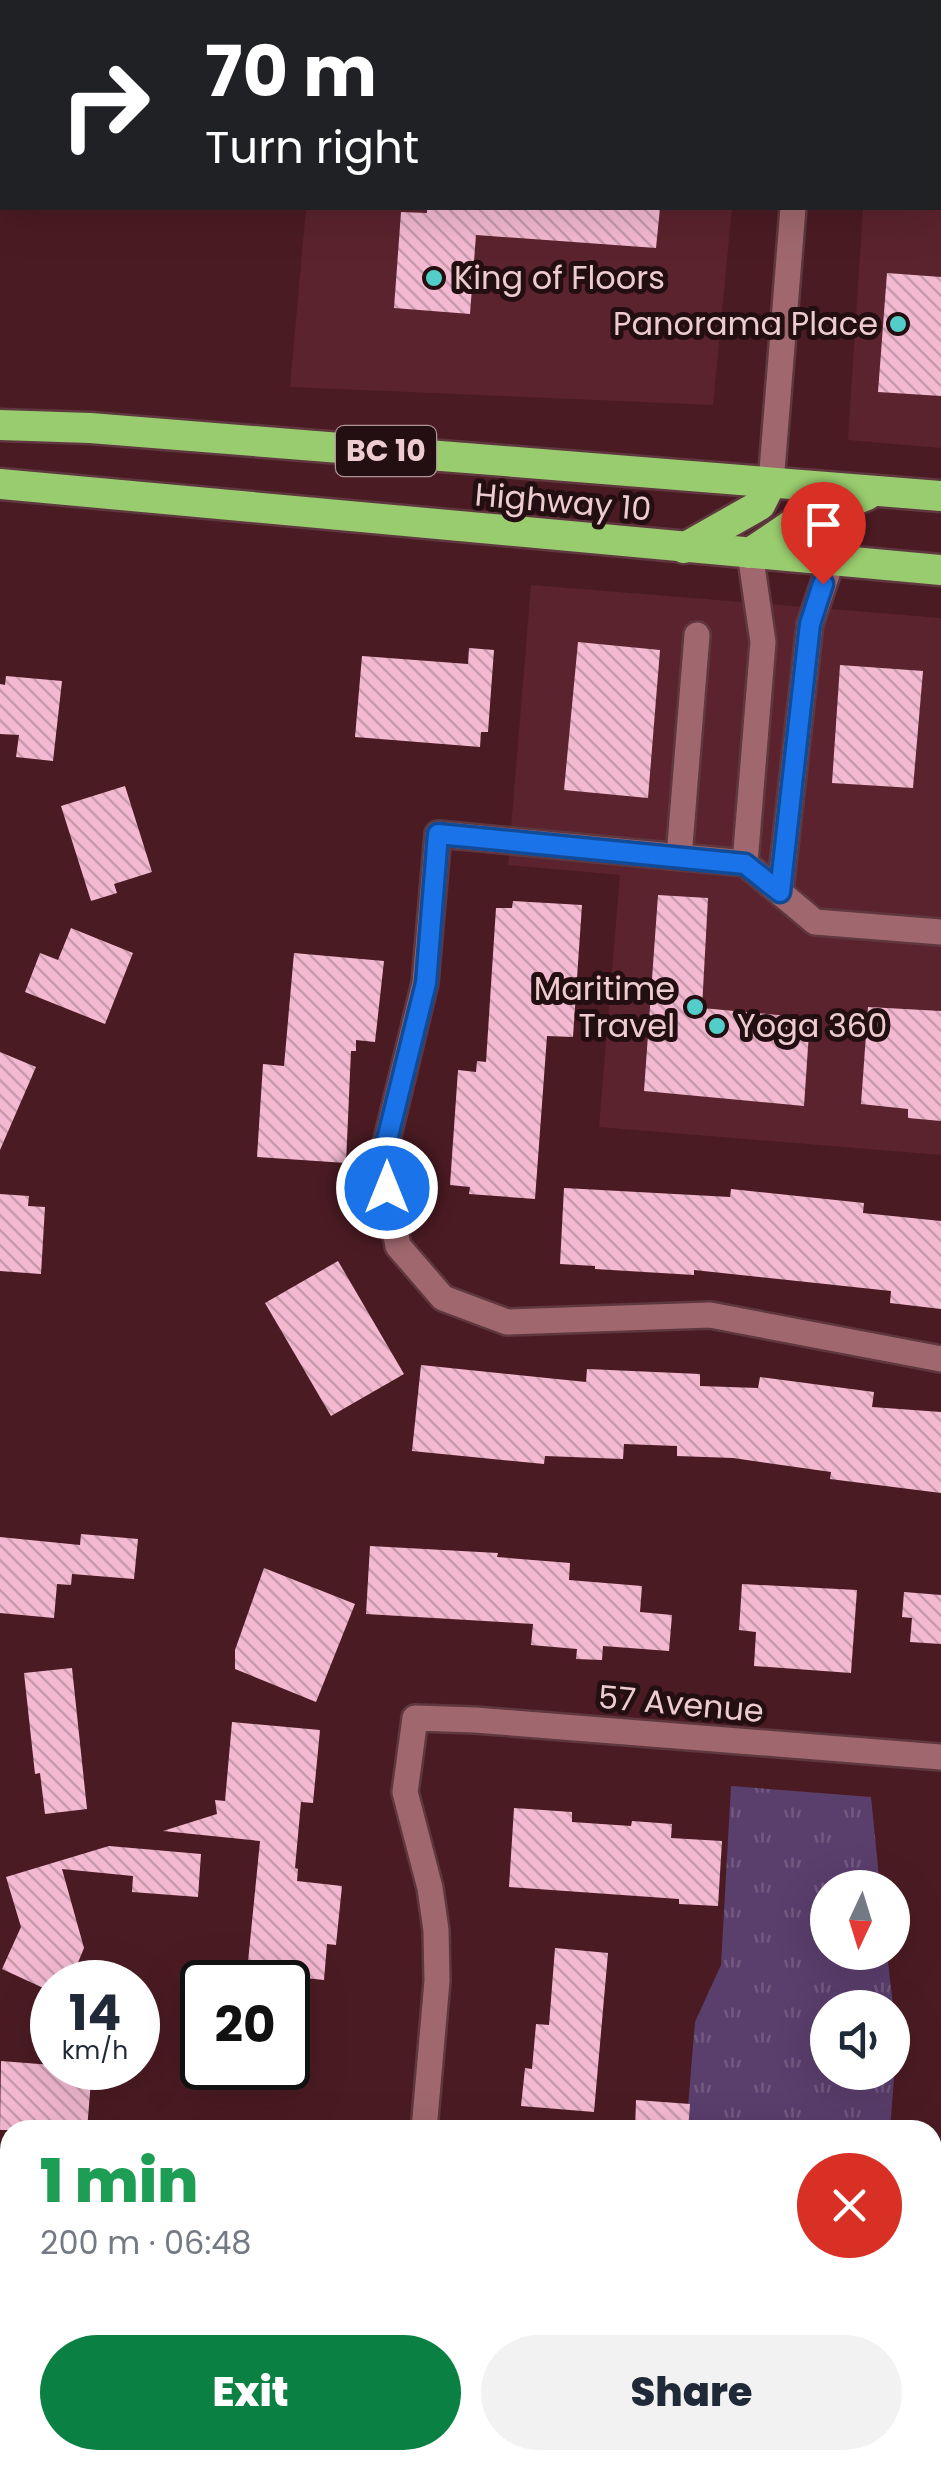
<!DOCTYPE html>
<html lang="en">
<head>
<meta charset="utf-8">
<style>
	body { margin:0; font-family:Poppins,sans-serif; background:#f2f2f3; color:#1f2937; height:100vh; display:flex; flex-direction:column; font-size:38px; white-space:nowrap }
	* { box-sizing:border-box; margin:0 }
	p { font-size:32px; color:#747a83 }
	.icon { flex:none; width:55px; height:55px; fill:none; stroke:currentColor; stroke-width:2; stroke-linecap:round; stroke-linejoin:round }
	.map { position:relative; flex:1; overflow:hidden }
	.sheet { position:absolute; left:0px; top:2120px; width:942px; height:350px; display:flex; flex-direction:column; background:#fff; border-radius:30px 30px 0 0; box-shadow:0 10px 40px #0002 }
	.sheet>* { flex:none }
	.banner { position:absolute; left:0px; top:0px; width:942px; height:210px; box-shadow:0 10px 40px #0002; background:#202124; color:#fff; overflow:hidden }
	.needle { width:65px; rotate:184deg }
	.tools { position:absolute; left:810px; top:1870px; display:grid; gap:20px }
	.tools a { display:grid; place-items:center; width:100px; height:100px; border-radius:50%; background:#fff; box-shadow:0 10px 40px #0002; font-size:50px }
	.speed { position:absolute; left:30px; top:1960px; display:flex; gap:20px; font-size:50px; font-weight:700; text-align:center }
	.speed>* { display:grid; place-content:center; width:130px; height:130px; border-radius:50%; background:#fff; box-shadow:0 10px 40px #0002; line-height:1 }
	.speed small { font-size:25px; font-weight:400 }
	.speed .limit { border:5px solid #111; border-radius:15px; background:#fff; color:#111 }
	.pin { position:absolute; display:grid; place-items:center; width:85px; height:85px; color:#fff; margin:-102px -42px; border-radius:50% 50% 50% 0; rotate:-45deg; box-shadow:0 0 10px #0007 }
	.pin .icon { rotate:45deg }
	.me { position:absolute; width:110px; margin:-55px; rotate:0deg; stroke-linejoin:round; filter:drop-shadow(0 0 8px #0008) }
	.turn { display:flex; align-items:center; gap:35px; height:210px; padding:0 40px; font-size:45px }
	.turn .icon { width:130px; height:130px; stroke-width:2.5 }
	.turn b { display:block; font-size:70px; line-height:85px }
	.round { display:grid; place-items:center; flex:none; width:105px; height:105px; border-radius:52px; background:#f2f2f3 }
	.head { display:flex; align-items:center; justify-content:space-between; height:170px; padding:0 40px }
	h1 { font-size:60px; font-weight:800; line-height:75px; color:#1e9e55 }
	.button { display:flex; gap:20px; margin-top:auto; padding:20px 40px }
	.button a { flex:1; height:115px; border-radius:60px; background:#0b8043; color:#fff; font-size:40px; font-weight:800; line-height:115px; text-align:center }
	.button a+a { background:#f2f2f3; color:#1f2937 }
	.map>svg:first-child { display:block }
	.built { fill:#5b232d }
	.grass { fill:url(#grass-tufts); fill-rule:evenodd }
	.building { fill:url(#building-back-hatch) }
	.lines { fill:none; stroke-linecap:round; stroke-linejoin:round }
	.minor-casing { stroke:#5f373f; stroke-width:30 }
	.highway-casing { stroke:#5f373f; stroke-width:35 }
	.minor { stroke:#a0686e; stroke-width:25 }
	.highway { stroke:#99cc6e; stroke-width:30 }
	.route-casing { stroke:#114b97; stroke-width:25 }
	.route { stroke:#1a73e8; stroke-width:18 }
	.poi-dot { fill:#53cdc9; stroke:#230e11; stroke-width:4 }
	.labels { text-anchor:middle; stroke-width:10; stroke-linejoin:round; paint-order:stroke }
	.shield { fill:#230e11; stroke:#b09396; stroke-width:2.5 }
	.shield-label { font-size:30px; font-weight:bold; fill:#eccccf }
	.poi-label { font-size:32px; fill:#eccccf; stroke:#230e11; text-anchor:start }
	.street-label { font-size:32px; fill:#eccccf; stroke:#230e11 }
</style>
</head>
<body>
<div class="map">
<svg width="941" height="2470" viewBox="0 0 941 2470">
	<defs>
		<pattern id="grass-tufts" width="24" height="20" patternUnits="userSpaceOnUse" patternTransform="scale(2.5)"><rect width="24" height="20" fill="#5a3e6c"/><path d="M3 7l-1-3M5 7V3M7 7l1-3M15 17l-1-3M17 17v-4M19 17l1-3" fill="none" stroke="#725980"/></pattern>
		<pattern id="building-back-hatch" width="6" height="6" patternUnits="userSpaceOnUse" patternTransform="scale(2.5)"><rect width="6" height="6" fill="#f3b9d1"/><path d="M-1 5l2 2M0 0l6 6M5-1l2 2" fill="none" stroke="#c89aac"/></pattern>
	</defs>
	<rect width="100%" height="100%" fill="#4b1b23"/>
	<g class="built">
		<path d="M324,0H752L751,2Z"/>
		<path d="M877,0H941V448L848,440L863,208H940V2H877Z"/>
		<path d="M306,208H732L713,405L290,387Z"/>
		<path d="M531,585L941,618V1155L599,1127L620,875L508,865Z"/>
	</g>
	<g class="grass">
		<path d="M731,1786L871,1797L880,1887L828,1888V1952L887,1953L897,2040L890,2130H686L695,2022L721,1965ZM828,2008H892V2072H828Z"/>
		<path d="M932,2248L941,2252V2341H933Z"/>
		<path d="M660,2460H864L863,2470H659Z"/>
	</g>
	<g class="building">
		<path d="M427,208H660L656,248L476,235L470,314L394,308L401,212L427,213Z"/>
		<path d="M887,273L941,277V396L878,392Z"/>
		<path d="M578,642L660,650L648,798L564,790Z"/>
		<path d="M469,648L494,650L488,732H481L480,747L355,737L362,656L468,664Z"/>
		<path d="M840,665L923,671L913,788L832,783Z"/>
		<path d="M6,676L62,681L53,761L16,757L19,735L0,734V684L5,685Z"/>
		<path d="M125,786L152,872L114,884L117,893L91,901L61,806Z"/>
		<path d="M658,895L708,898L702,1008L810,1018L804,1106L644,1091Z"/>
		<path d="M513,901L582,905L573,1037L547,1036L535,1199L469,1194L470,1187L450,1185L458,1070L476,1072L477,1061L486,1062L496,908H512Z"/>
		<path d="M71,928L133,953L105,1024L25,992L40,953L58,960Z"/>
		<path d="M294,953L384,961L375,1042L356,1040V1051H351L346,1163L257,1157L263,1064L284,1066Z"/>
		<path d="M868,1007L941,1011V1121L908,1118V1109L861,1104Z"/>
		<path d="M0,1052L36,1067L0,1150Z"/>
		<path d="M564,1188L730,1197L731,1189L864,1203L863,1213L941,1221V1309L890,1303L891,1291L694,1270V1275L595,1269V1266L560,1264Z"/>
		<path d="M0,1194L29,1196L28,1206L45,1207L41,1274L0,1271Z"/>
		<path d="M338,1261L404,1374L331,1416L265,1303Z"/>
		<path d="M421,1365L586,1382L587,1369L700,1374V1386L758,1388L760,1377L874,1392L872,1407L941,1412V1493L830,1479L831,1472L733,1458L677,1456V1446L624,1444L623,1459L545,1456L544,1464L412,1451Z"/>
		<path d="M81,1534L138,1539L134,1579L72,1574L71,1585L57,1584L54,1618L0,1613V1537L80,1545Z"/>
		<path d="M370,1546L498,1553L497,1557L570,1563L569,1580L642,1586L640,1612L672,1615L669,1651L603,1646L602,1660L576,1659L577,1649L531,1645L533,1624L366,1614Z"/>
		<path d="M264,1568L355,1604L316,1702L235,1669V1650Z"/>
		<path d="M742,1584L857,1590L851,1673L754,1666L756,1632L739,1630Z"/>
		<path d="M904,1592L941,1595V1644L910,1642L912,1618L902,1617Z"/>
		<path d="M72,1668L87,1809L45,1814L40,1773L35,1774L24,1673Z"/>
		<path d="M232,1722L320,1730L313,1803L301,1802L295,1868L298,1869L297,1881L342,1886L336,1945L327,1944L324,1980L247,1972L260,1841L163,1831L217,1814L215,1800L225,1801Z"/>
		<path d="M514,1808L572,1812V1822L631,1826L632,1821L672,1824L671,1838L722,1841L718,1906L679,1904V1899L509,1887Z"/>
		<path d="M109,1846L201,1854L198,1897L132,1892L133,1876L62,1869L84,1948L77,1965L67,1968L60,1982H52V1992L2,1969L21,1927L6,1877Z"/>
		<path d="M555,1948L608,1953L594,2112L521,2106L525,2068L532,2069L536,2024L549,2025Z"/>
		<path d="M1,2061L52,2065V2068H92L87,2130H0Z"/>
		<path d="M636,2100L690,2104L688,2130H635Z"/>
	</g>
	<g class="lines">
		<defs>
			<g id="minor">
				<path d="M810,2V0"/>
				<path d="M771,483L793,208"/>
				<path d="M679,857L697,635"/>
				<path d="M745,863L763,642L750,553"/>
				<path d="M780,891L810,624L832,560"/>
				<path d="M941,932L815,922L745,863L438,834L425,983L382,1160L398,1246L443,1298L507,1322L710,1315L941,1359"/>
				<path d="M424,2130L437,1981L436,1930L430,1888L405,1792L415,1718L475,1720L941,1757"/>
				<path d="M0,2280L10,2281"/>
				<path d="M398,2470L399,2460"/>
			</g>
			<g id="highway">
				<path d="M0,425L90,428L941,496"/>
				<path d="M0,484L941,570"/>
				<path d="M684,548L760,505L771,483"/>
				<path d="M750,553L793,524L867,495"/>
			</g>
		</defs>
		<use href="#minor" class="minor-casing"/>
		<use href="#highway" class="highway-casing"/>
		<use href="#minor" class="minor"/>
		<use href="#highway" class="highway"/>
	</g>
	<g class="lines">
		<defs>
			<path id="route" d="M387,1188L382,1160L426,983L438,834L745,864L780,892L810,624L823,584"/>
		</defs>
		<use href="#route" class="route-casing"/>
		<use href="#route" class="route"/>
	</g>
	<g class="poi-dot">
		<circle cx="434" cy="278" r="10"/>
		<circle cx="898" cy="324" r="10"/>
		<circle cx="695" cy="1007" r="10"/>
		<circle cx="717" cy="1026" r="10"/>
	</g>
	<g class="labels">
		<rect class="shield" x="336" y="426" width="100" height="50" rx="8"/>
		<g class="shield-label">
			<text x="386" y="461">BC 10</text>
		</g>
		<g class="poi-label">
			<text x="454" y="289">King of Floors</text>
			<text x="878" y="335" text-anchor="end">Panorama Place</text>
			<text x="675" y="1000" text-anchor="end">Maritime<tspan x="675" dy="37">Travel</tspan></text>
			<text x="737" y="1037">Yoga 360</text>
		</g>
		<g class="street-label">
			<text transform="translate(563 502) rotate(5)" y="11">Highway 10</text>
			<text transform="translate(681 1704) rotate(5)" y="11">57 Avenue</text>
		</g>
	</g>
</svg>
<div class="tools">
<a><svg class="needle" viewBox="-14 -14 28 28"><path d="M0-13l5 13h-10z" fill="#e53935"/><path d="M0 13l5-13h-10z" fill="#747a83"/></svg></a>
<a><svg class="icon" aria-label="sound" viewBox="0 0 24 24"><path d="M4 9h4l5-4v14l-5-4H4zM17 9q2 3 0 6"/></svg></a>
</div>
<div class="speed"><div>14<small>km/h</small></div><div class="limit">20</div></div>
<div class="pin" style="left:823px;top:584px;background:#d93025"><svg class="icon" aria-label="arrive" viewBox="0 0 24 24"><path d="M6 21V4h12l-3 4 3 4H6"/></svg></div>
<svg class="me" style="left:387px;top:1188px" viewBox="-20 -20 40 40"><circle r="17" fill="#1a73e8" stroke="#fff" stroke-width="3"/><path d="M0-11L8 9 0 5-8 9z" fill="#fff"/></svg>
<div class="banner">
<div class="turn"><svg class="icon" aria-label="right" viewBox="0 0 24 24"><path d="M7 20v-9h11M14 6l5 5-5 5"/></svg><div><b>70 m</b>Turn right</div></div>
</div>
<section class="sheet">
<div class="head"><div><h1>1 min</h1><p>200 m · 06:48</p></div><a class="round" style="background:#d93025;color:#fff"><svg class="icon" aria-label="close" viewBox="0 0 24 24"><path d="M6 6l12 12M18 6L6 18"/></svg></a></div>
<div class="button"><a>Exit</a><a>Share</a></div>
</section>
</div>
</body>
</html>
